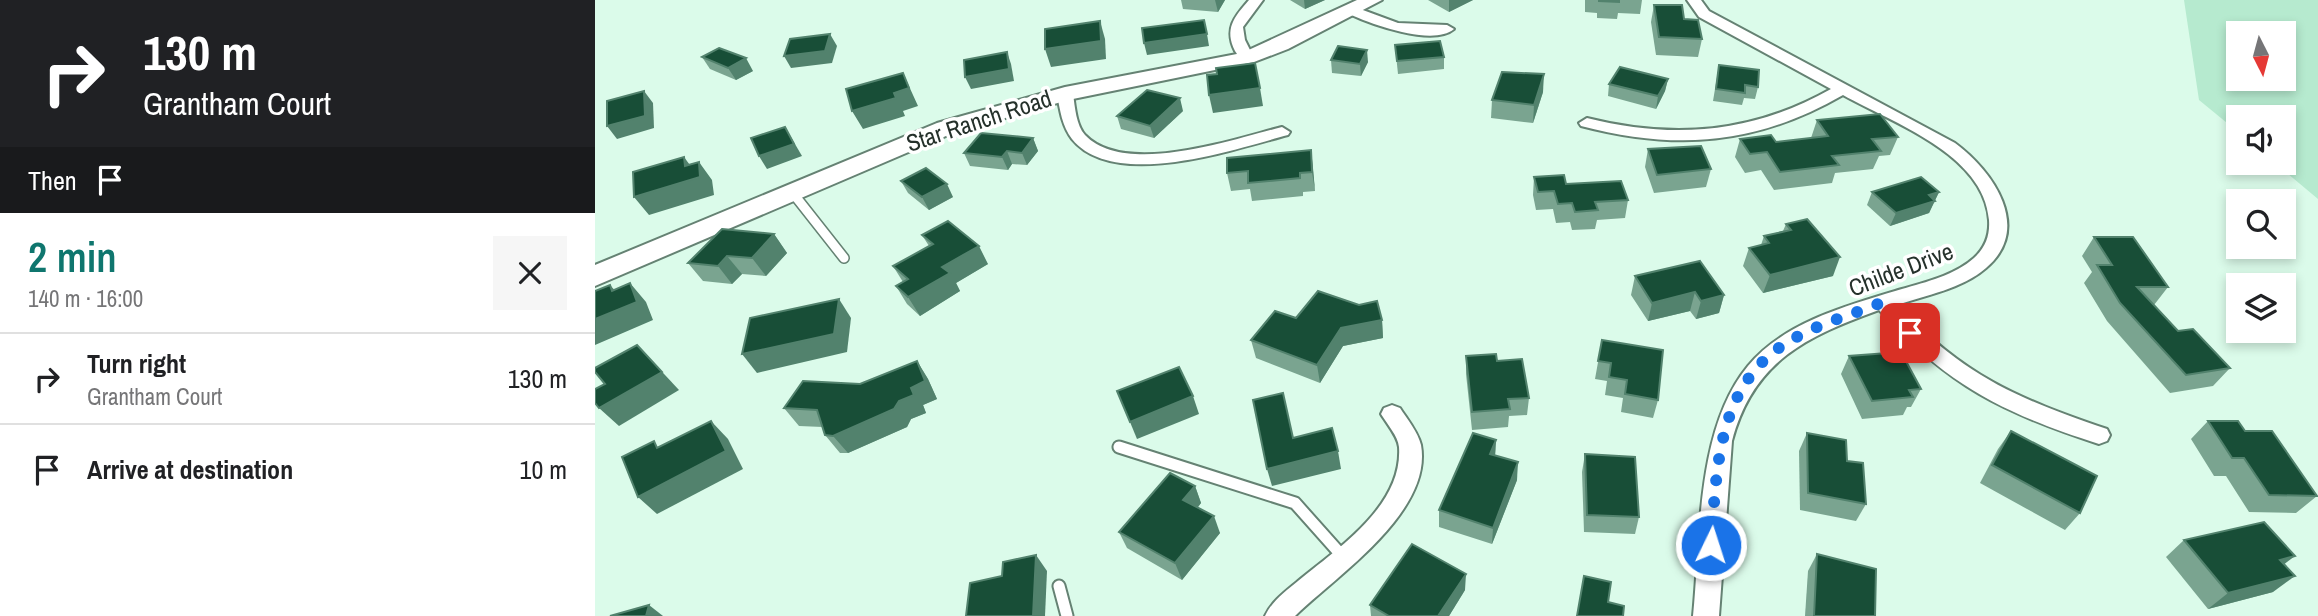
<!DOCTYPE html>
<html lang="en">
<head>
<meta charset="utf-8">
<style>
	body { margin:0; font-family:"Archivo Narrow",sans-serif; background:#f6f6f6; color:#202124; height:100vh; display:flex; flex-direction:column; font-size:26px; white-space:nowrap }
	* { box-sizing:border-box; margin:0 }
	p { font-size:23px; color:#757577 }
	.icon { flex:none; width:38px; height:38px; fill:none; stroke:currentColor; stroke-width:2; stroke-linecap:round; stroke-linejoin:round }
	.map { position:relative; flex:1; overflow:hidden }
	.sheet { display:flex; flex-direction:column; background:#fff; width:595px }
	.sheet>* { flex:none }
	.guide { background:#202124; color:#fff; overflow:hidden }
	.needle { width:46px; rotate:174deg }
	.fabs { position:absolute; left:1631px; top:21px; display:grid; gap:14px }
	.fabs a { display:grid; place-items:center; width:70px; height:70px; border-radius:0px; background:#fff; box-shadow:0 4px 10px #0003; font-size:35px }
	.pin { position:absolute; display:grid; place-items:center; width:60px; height:60px; color:#fff; margin:-30px; border-radius:14px; box-shadow:0 4px 10px #0006 }
	.me { position:absolute; width:77px; margin:-38px; rotate:4deg; stroke-linejoin:round; filter:drop-shadow(0 0 5px #0008) }
	.turn { display:flex; align-items:center; gap:24px; height:147px; padding:0 28px; font-size:32px }
	.turn .icon { width:91px; height:91px; stroke-width:2.5 }
	.turn b { display:block; font-size:49px; line-height:60px }
	.then { display:flex; align-items:center; height:66px; padding:0 28px; background:#0003; gap:14px; font-size:26px }
	.round { display:grid; place-items:center; flex:none; width:74px; height:74px; border-radius:0px; background:#f6f6f6 }
	.summary { display:flex; align-items:center; justify-content:space-between; height:119px; padding:0 28px }
	h1 { font-size:42px; font-weight:600; line-height:52px; color:#0f766e }
	ul { padding:0; list-style:none }
	li { display:flex; align-items:center; gap:21px; height:91px; padding:0 28px; border-top:2px solid #e0e0e0 }
	li div { flex:1 }
	li b { display:block; font-size:26px }
	li em { font-style:normal }
	main { display:flex; flex:1; min-height:0 }
	.map>svg:first-child { display:block }
	.green { fill:#b6eacf; fill-rule:evenodd }
	.lines { fill:none; stroke-linecap:round; stroke-linejoin:round }
	.lane-far1-casing { stroke:#658273; stroke-width:12 }
	.lane-casing { stroke:#658273; stroke-width:15 }
	.street-casing { stroke:#658273; stroke-width:4 }
	.secondary-casing { stroke:#658273; stroke-width:4 }
	.lane-far1 { stroke:#fff; stroke-width:9 }
	.lane { stroke:#fff; stroke-width:11 }
	.street { fill:#fff; fill-rule:evenodd }
	.secondary { fill:#fff; fill-rule:evenodd }
	.wall { fill:#7aa490 }
	.shaded-wall { fill:#52826d }
	.building { fill:#184e37; stroke:#52826d; stroke-width:2 }
	.route { stroke:#1a73e8; stroke-width:12; stroke-dasharray:0 21.6 }
	.labels { text-anchor:middle; stroke-width:7; stroke-linejoin:round; paint-order:stroke }
	.street-label { font-size:24px; fill:#25312b; stroke:#fff }
</style>
</head>
<body>
<main>
<section class="sheet">
<div class="guide">
<div class="turn"><svg class="icon" aria-label="right" viewBox="0 0 24 24"><path d="M7 20v-9h11M14 6l5 5-5 5"/></svg><div><b>130 m</b>Grantham Court</div></div>
<div class="then">Then<svg class="icon" aria-label="arrive" viewBox="0 0 24 24"><path d="M6 21V4h12l-3 4 3 4H6"/></svg></div>
</div>
<div class="summary"><div><h1>2 min</h1><p>140 m · 16:00</p></div><a class="round"><svg class="icon" aria-label="close" viewBox="0 0 24 24"><path d="M6 6l12 12M18 6L6 18"/></svg></a></div>
<ul>
<li><svg class="icon" aria-label="right" viewBox="0 0 24 24"><path d="M7 20v-9h11M14 6l5 5-5 5"/></svg><div><b>Turn right</b><p>Grantham Court</p></div><em>130 m</em></li>
<li><svg class="icon" aria-label="arrive" viewBox="0 0 24 24"><path d="M6 21V4h12l-3 4 3 4H6"/></svg><div><b>Arrive at destination</b></div><em>10 m</em></li>
</ul>
</section>
<div class="map">
<svg width="1723" height="616" viewBox="0 0 1723 616">
	<rect width="100%" height="100%" fill="#dbfbea"/>
	<path class="green" d="M1589,0H1723V199L1680,163H1689V117H1643V132L1604,100ZM1643,33H1689V79H1643Z"/>
	<g class="lines">
		<defs>
			<path id="lane-far1" d="M197,192L249,258"/>
			<g id="lane">
				<path d="M524,447L700,503L749,558"/>
				<path d="M464,586L472,616"/>
			</g>
			<g id="street">
				<path d="M654,0H668L648,27L650,40L659,58L652,62C645,60 644,57 640,51C629,29 639,17 654,0Z"/>
				<path d="M1092,0H1106L1114,11L1360,143C1398,171 1438,228 1391,268C1367,289 1331,295 1302,305C1369,376 1421,398 1512,429L1515,435L1512,441L1504,444C1408,413 1353,386 1284,310C1212,336 1158,361 1137,441L1124,616H1098C1106,537 1101,429 1153,366C1189,322 1254,305 1307,289C1331,282 1360,275 1379,258C1391,247 1395,235 1394,220C1389,154 1298,123 1248,95C1161,145 1082,151 986,126L984,123L992,118C1079,140 1158,133 1236,89L1104,17Z"/>
				<path d="M757,6L803,23L852,25L859,29C838,47 775,24 752,13V7Z"/>
				<path d="M470,89L478,94C480,107 481,125 490,135C530,177 639,139 687,127L695,132L693,135C640,149 519,191 477,139C467,126 465,110 462,94Z"/>
				<path d="M797,405L805,408C812,419 823,432 826,445C838,512 741,576 700,616H670C677,601 691,591 703,581C743,548 808,506 804,447C803,436 792,424 786,414L789,408Z"/>
			</g>
			<path id="secondary" d="M762,0H787L693,49L659,62L473,100L358,133L0,286V265L342,123L470,87L647,53Z"/>
		</defs>
		<use href="#lane-far1" class="lane-far1-casing"/>
		<use href="#lane" class="lane-casing"/>
		<use href="#street" class="street-casing"/>
		<use href="#secondary" class="secondary-casing"/>
		<use href="#lane-far1" class="lane-far1"/>
		<use href="#lane" class="lane"/>
		<use href="#street" class="street"/>
		<use href="#secondary" class="secondary"/>
	</g>
	<g class="wall">
		<path d="M586,0H630L623,12L588,9Z"/>
		<path d="M695,0H730L710,9Z"/>
		<path d="M833,0H878L854,12Z"/>
		<path d="M990,0H1047L1045,14L1023,13L1022,19L1002,18V13L990,12Z"/>
		<path d="M1059,5L1089,19L1107,39L1103,57L1061,55L1056,22Z"/>
		<path d="M800,45L849,57V69L803,74Z"/>
		<path d="M107,57L158,71L141,80L115,69Z"/>
		<path d="M736,60L773,62L766,76L737,73Z"/>
		<path d="M1124,65L1163,87L1160,99L1149,98L1147,105L1118,101Z"/>
		<path d="M1073,79L1070,91L1061,109L1013,96L1014,84Z"/>
		<path d="M948,92L938,123L896,118L897,100Z"/>
		<path d="M588,111L559,138L526,129L522,116Z"/>
		<path d="M1222,120L1303,137L1295,155L1284,156L1278,169L1240,173L1237,183L1179,190L1166,170L1150,173L1140,157L1145,139L1181,142L1216,138Z"/>
		<path d="M438,138L443,151L432,165L417,164L413,170L375,166L369,153Z"/>
		<path d="M1053,149L1116,169L1111,187L1059,193L1050,167Z"/>
		<path d="M716,150L720,191L708,192V196L657,201L655,189L636,191L632,173Z"/>
		<path d="M939,177L1033,200L1030,218L1002,220L1000,229L977,230L975,222L961,223L958,209L941,210L938,195Z"/>
		<path d="M306,181L358,197L334,210L313,193Z"/>
		<path d="M1277,192H1344L1334,213L1295,226L1272,205Z"/>
		<path d="M1191,224L1238,276L1168,293L1148,266L1154,248L1166,245L1169,236L1188,231Z"/>
		<path d="M179,234L192,253L171,276L147,274L137,284L108,281L93,263Z"/>
		<path d="M327,235L393,264L361,283L365,291L325,316L312,304L301,286L308,282L298,266L334,246Z"/>
		<path d="M1499,237L1573,287L1559,305L1583,331L1635,368L1618,386L1575,393L1512,321L1489,283L1497,272L1487,256Z"/>
		<path d="M1040,276L1129,295L1124,313L1101,319L1095,311L1053,321L1036,295Z"/>
		<path d="M764,305L787,320L788,338L748,346L725,383L661,358L656,340L701,318Z"/>
		<path d="M1007,340L1063,400L1058,418L1026,412L1028,398L1010,395L1012,381L1000,379Z"/>
		<path d="M871,356L902,361L934,398L932,415L914,416L913,427L877,430L871,374Z"/>
		<path d="M1254,356L1326,389L1316,407H1312L1308,415L1267,419L1246,374Z"/>
		<path d="M322,361L333,379L342,399L328,405L331,413L316,419L312,427L253,453H245L230,435L228,427L204,426L189,408L265,384Z"/>
		<path d="M1613,421L1650,431L1722,496L1701,513L1654,512L1631,476H1619L1596,439Z"/>
		<path d="M1416,431L1485,513L1470,530L1385,483L1403,449Z"/>
		<path d="M1212,433L1252,461L1271,504L1261,521L1205,510L1204,451Z"/>
		<path d="M901,440L900,455L922,480L897,544L844,527V510Z"/>
		<path d="M990,454L1044,517L1040,534L989,532L987,472Z"/>
		<path d="M600,486L606,503L603,507L625,533L587,580L532,548L524,532Z"/>
		<path d="M1589,540L1689,564L1678,592L1613,609L1571,557Z"/>
		<path d="M1222,554L1280,616H1210L1213,571Z"/>
		<path d="M870,590L854,616H776L775,605Z"/>
	</g>
	<g class="shaded-wall">
		<path d="M620,0H630L623,12Z"/>
		<path d="M709,0H730L710,9Z"/>
		<path d="M854,0H878L854,12Z"/>
		<path d="M505,21L510,39L511,59L456,67L450,49Z"/>
		<path d="M235,34L242,46L237,63L196,68L189,56Z"/>
		<path d="M612,34L614,46L552,55L549,43Z"/>
		<path d="M772,50L773,62L766,76L765,64Z"/>
		<path d="M412,52L416,64L419,81L376,89L370,77Z"/>
		<path d="M151,58L158,71L141,80L133,68Z"/>
		<path d="M308,73L323,106L308,111L310,116L268,129L257,111L299,93Z"/>
		<path d="M949,74L948,92L938,123L939,105Z"/>
		<path d="M1073,79L1070,91L1061,109L1063,96Z"/>
		<path d="M665,88L668,106L618,113L614,95Z"/>
		<path d="M49,91L58,103L59,128L22,139L12,126Z"/>
		<path d="M585,98L588,111L559,138L555,126Z"/>
		<path d="M190,127L207,156L172,169L164,156Z"/>
		<path d="M438,138L443,151L432,165L427,153Z"/>
		<path d="M716,150L718,168L720,191L717,172Z"/>
		<path d="M412,151L417,164L413,170L407,157Z"/>
		<path d="M89,157L103,176L104,162L117,180L119,195L54,215L39,197L90,166Z"/>
		<path d="M352,184L358,197L334,210L327,197Z"/>
		<path d="M1344,192L1334,213L1295,226L1301,213L1334,195Z"/>
		<path d="M179,234L192,253L171,276L157,258Z"/>
		<path d="M384,246L393,264L361,283L365,291L325,316L313,297L347,267Z"/>
		<path d="M132,256L147,274L137,284L123,266Z"/>
		<path d="M1245,257L1238,276L1168,293L1175,275Z"/>
		<path d="M35,283L51,302L58,320L0,345V319L17,291L15,285L32,304Z"/>
		<path d="M1100,292L1095,311L1053,321L1057,303Z"/>
		<path d="M1129,295L1124,313L1101,319L1106,301Z"/>
		<path d="M244,299L256,318L252,352L162,373L147,354Z"/>
		<path d="M787,320L788,338L748,346L725,383L722,365L746,328Z"/>
		<path d="M42,345L84,390L24,426L4,408Z"/>
		<path d="M322,361L333,379L342,399L328,405L331,413L316,419L312,427L253,453L238,436L304,401L316,388Z"/>
		<path d="M598,396L604,414L542,439L535,422Z"/>
		<path d="M116,421L133,439L148,469L62,514L43,497Z"/>
		<path d="M901,440L900,457L895,454Z"/>
		<path d="M743,451L746,469L677,486L672,469Z"/>
		<path d="M923,462L922,480L897,544L898,528Z"/>
		<path d="M600,486L606,503L595,517L588,500Z"/>
		<path d="M619,516L625,533L587,580L580,563Z"/>
		<path d="M441,555L452,571L450,616H438Z"/>
		<path d="M1700,556L1679,572L1685,560Z"/>
		<path d="M871,574L870,590L854,616H843Z"/>
		<path d="M1700,576L1678,592L1613,609L1633,593Z"/>
		<path d="M54,605L68,616H51Z"/>
	</g>
	<g class="building">
		<path d="M1004,0H1024V2L1004,1Z"/>
		<path d="M1059,5H1087L1089,19L1103,20L1107,39L1064,37Z"/>
		<path d="M609,20L612,34L549,43L547,28Z"/>
		<path d="M505,21L506,41L450,49V29Z"/>
		<path d="M235,34L230,51L189,56L195,39Z"/>
		<path d="M845,41L849,57L802,61L800,45Z"/>
		<path d="M743,46L772,50L765,64L736,60Z"/>
		<path d="M124,48L151,58L133,68L107,57Z"/>
		<path d="M412,52L414,69L370,77L369,60Z"/>
		<path d="M660,63L665,88L614,95L612,75L622,74L621,68Z"/>
		<path d="M1124,65L1164,70L1163,87L1150,85V93L1121,89Z"/>
		<path d="M1025,67L1073,79L1063,96L1014,84Z"/>
		<path d="M907,72L949,74L939,105L897,100Z"/>
		<path d="M308,73L314,88L299,93L301,98L257,111L251,89Z"/>
		<path d="M552,90L585,98L555,126L522,116Z"/>
		<path d="M49,91L50,116L12,126V101Z"/>
		<path d="M1285,114L1303,137L1277,139L1286,151L1237,156L1244,165L1185,172L1172,152L1155,154L1145,139L1176,135L1181,142L1233,136L1222,120Z"/>
		<path d="M190,127L199,144L164,156L156,138Z"/>
		<path d="M386,133L438,138L427,153L412,151L407,157L369,153Z"/>
		<path d="M1106,146L1116,169L1062,175L1053,149Z"/>
		<path d="M716,150L717,172L705,173V178L653,183V171L632,173V158Z"/>
		<path d="M89,157L90,166L104,162L105,177L39,197L38,172Z"/>
		<path d="M331,168L352,184L327,197L306,181Z"/>
		<path d="M969,175L971,184L1026,181L1033,200L1000,202L1003,210L980,212L977,203L963,204L959,191L943,192L939,177Z"/>
		<path d="M1326,177L1344,192L1334,195L1340,201L1301,213L1277,192Z"/>
		<path d="M1212,219L1245,257L1175,275L1154,248L1174,243L1169,236L1196,230L1191,224Z"/>
		<path d="M353,221L384,246L347,267L355,273L313,297L301,286L313,279L298,266L338,244L327,235Z"/>
		<path d="M127,229L179,234L157,258L132,256L123,266L93,263Z"/>
		<path d="M1499,237H1538L1573,287H1542L1583,331L1598,329L1635,368L1591,375L1525,303L1502,265H1517Z"/>
		<path d="M1105,261L1129,295L1106,301L1100,292L1057,303L1040,276Z"/>
		<path d="M35,283L42,302L0,319V291L15,285L17,291Z"/>
		<path d="M723,291L764,305L782,301L787,320L746,328L722,365L656,340L680,311L701,318Z"/>
		<path d="M244,299L239,334L147,354L155,318Z"/>
		<path d="M1007,340L1068,350L1063,400L1030,394L1032,380L1014,377L1016,363L1003,361Z"/>
		<path d="M42,345L67,372L4,408L0,403V389L10,384L0,372V368Z"/>
		<path d="M1306,352L1326,389L1314,390L1318,397L1277,401L1254,356Z"/>
		<path d="M901,354L902,361L927,359L934,398L913,399L915,409L877,412L871,356Z"/>
		<path d="M322,361L330,381L316,388L319,395L304,401L299,409L238,436L230,435L222,410L189,408L208,381L265,384Z"/>
		<path d="M584,367L598,396L535,422L522,391Z"/>
		<path d="M688,393L698,438L737,428L743,451L672,469L658,400Z"/>
		<path d="M116,421L131,451L43,497L27,457L59,441L62,448Z"/>
		<path d="M1613,421H1643L1650,431H1677L1722,496L1674,495L1649,458H1637Z"/>
		<path d="M1416,431L1502,476L1485,513L1397,465Z"/>
		<path d="M878,433L901,440L895,454L923,462L898,528L844,510Z"/>
		<path d="M1212,433L1251,440L1252,461L1268,463L1271,504L1213,493Z"/>
		<path d="M990,454L1040,457L1044,517L992,515Z"/>
		<path d="M575,473L600,486L588,500L619,516L580,563L524,532Z"/>
		<path d="M1669,522L1700,556L1685,560L1700,576L1633,593L1589,540Z"/>
		<path d="M817,544L871,574L843,616H794L775,605Z"/>
		<path d="M1222,554L1281,569L1280,616H1219Z"/>
		<path d="M441,555L438,616H371L375,583L407,576L408,562Z"/>
		<path d="M989,576L1016,582L1013,602L1029,606L1028,616H982Z"/>
		<path d="M54,605L51,616H15Z"/>
	</g>
	<g class="lines">
		<path class="route" d="M1116,545C1122,468 1121,382 1198,339C1226,323 1259,314 1288,302L1315,333"/>
	</g>
	<g class="labels">
		<g class="street-label">
			<text transform="translate(384 121) rotate(-18)" y="8">Star Ranch Road</text>
			<text transform="translate(1306 270) rotate(-21)" y="8">Childe Drive</text>
		</g>
	</g>
</svg>
<div class="fabs">
<a><svg class="needle" viewBox="-14 -14 28 28"><path d="M0-13l5 13h-10z" fill="#e53935"/><path d="M0 13l5-13h-10z" fill="#757577"/></svg></a>
<a><svg class="icon" aria-label="sound" viewBox="0 0 24 24"><path d="M4 9h4l5-4v14l-5-4H4zM17 9q2 3 0 6"/></svg></a>
<a><svg class="icon" aria-label="search" viewBox="0 0 24 24"><circle cx="10" cy="10" r="6"/><path d="M15 15l6 6"/></svg></a>
<a><svg class="icon" aria-label="layers" viewBox="0 0 24 24"><path d="M12 4l9 5-9 5-9-5zM3 14l9 5 9-5"/></svg></a>
</div>
<div class="pin" style="left:1315px;top:333px;background:#d93025"><svg class="icon" aria-label="arrive" viewBox="0 0 24 24"><path d="M6 21V4h12l-3 4 3 4H6"/></svg></div>
<svg class="me" style="left:1116px;top:545px" viewBox="-20 -20 40 40"><circle r="17" fill="#1a73e8" stroke="#fff" stroke-width="3"/><path d="M0-11L8 9 0 5-8 9z" fill="#fff"/></svg>
</div>
</main>
</body>
</html>
